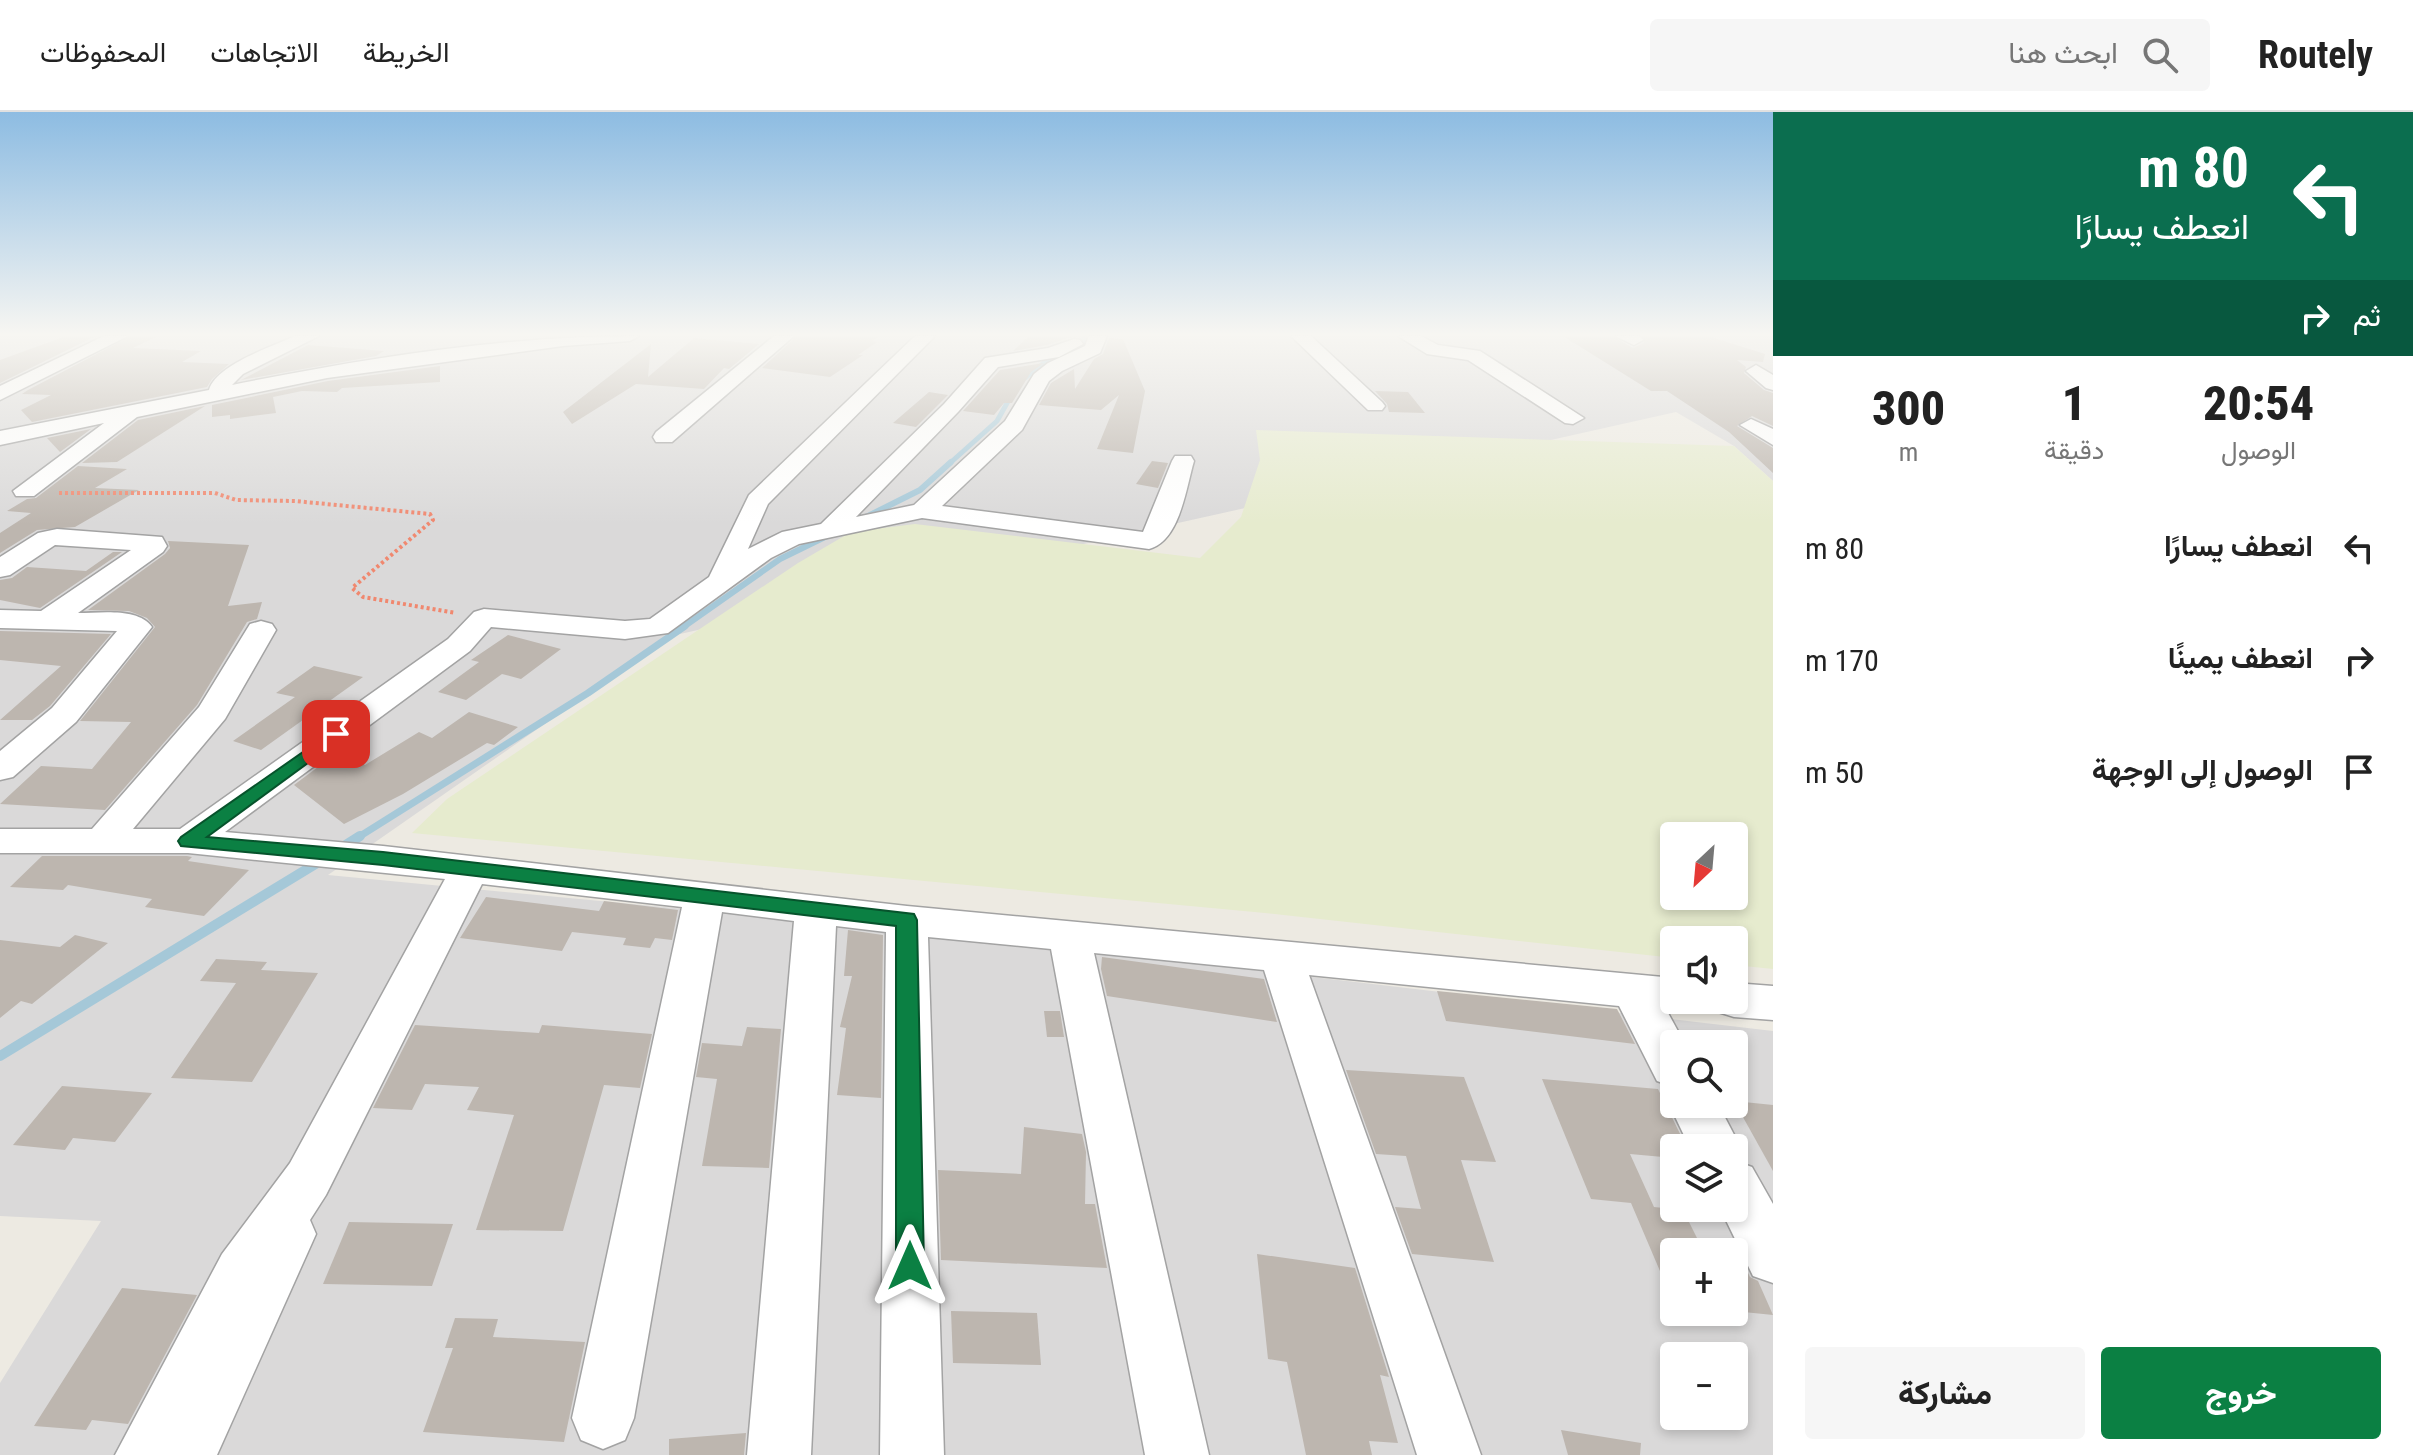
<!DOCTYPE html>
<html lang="ar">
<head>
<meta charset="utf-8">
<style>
	body { margin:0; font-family:"Roboto Condensed",Vazirmatn,sans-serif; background:#f6f6f6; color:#222; direction:rtl; height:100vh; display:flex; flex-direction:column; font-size:30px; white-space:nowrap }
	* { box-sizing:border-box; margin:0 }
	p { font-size:26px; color:#767676 }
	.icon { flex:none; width:44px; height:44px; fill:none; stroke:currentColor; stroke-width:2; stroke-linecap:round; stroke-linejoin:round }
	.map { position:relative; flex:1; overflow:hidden; direction:ltr }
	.details { display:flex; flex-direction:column; background:#fff; width:640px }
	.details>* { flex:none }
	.top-card { background:#0b6e4f; color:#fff; overflow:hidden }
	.needle { width:52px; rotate:206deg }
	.fabs { position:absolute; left:1660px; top:710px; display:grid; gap:16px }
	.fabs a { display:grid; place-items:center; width:88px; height:88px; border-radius:8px; background:#fff; box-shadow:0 4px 12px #0003; font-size:40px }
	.pin { position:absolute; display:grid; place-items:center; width:68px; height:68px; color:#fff; margin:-34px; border-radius:16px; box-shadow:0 4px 12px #0006 }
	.me { position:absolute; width:88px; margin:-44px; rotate:0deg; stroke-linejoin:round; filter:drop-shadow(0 0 6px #0008) }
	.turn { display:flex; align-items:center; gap:28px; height:168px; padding:0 32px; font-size:36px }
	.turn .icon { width:104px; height:104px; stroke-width:2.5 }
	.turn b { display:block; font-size:56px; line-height:68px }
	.then { display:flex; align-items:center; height:76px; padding:0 32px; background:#0003; gap:16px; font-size:30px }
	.eta { display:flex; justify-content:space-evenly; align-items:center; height:136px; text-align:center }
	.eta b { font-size:48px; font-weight:800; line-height:56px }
	.cta { display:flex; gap:16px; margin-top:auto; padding:16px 32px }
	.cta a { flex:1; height:92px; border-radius:8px; background:#0b8043; color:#fff; font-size:32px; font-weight:800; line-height:92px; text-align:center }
	.cta a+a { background:#f6f6f6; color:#222 }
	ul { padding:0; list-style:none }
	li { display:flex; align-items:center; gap:24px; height:112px; padding:0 32px }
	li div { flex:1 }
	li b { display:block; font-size:30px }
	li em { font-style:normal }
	header { display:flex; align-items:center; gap:48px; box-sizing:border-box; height:112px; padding:0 40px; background:#fff; border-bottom:2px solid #e0e0e0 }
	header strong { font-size:38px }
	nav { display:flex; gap:44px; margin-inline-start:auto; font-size:28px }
	.search { width:560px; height:72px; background:#f6f6f6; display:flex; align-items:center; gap:20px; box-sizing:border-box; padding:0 28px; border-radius:8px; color:#767676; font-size:30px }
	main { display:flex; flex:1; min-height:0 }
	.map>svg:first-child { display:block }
	.residential { fill:#dad9d9; fill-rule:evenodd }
	.farmland { fill:#e6ebce; fill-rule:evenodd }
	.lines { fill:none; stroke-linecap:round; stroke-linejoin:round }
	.stream-far3 { stroke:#a5c8d8; stroke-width:5 }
	.stream-far2 { stroke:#a5c8d8; stroke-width:6 }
	.stream-far1 { stroke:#a5c8d8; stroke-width:7 }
	.stream { stroke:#a5c8d8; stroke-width:10 }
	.building { fill:#bdb6af }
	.minor-casing { stroke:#a3a3a3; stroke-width:3 }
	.path { stroke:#f0886f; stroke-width:4; stroke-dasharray:3 3; stroke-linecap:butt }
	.minor { fill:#fff; fill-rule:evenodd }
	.route { fill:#0b8043; stroke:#07532c; stroke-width:2 }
</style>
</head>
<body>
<header>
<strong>Routely</strong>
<div class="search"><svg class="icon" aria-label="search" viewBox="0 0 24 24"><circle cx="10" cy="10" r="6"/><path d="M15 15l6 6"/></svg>ابحث هنا</div>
<nav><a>الخريطة</a><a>الاتجاهات</a><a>المحفوظات</a></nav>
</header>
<main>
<section class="details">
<div class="top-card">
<div class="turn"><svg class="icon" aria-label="left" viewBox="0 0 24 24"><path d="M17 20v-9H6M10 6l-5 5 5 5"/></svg><div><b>80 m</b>انعطف يسارًا</div></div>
<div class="then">ثم<svg class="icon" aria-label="right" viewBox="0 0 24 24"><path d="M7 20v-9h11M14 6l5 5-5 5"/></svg></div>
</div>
<div class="eta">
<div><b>20:54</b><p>الوصول</p></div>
<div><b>1</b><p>دقيقة</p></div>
<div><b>300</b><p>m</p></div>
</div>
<ul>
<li><svg class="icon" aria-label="left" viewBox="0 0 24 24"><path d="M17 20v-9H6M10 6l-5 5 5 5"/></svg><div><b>انعطف يسارًا</b></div><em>80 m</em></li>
<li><svg class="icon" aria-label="right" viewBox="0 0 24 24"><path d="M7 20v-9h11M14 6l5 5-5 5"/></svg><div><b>انعطف يمينًا</b></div><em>170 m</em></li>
<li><svg class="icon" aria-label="arrive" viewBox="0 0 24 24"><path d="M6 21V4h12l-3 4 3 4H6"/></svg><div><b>الوصول إلى الوجهة</b></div><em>50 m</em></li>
</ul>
<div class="cta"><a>خروج</a><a>مشاركة</a></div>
</section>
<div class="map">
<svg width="1773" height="1343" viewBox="0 0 1773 1343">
	<rect width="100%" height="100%" fill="#edeae2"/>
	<path class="residential" d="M0,224H1773V369L1734,334L1676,300L671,524L328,763L946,822L1773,919V1343H0V1271L101,1109L0,1104ZM1674,932H1734V992H1674ZM1674,1036H1734V1096H1674ZM1674,1140H1734V1200H1674ZM1674,1244H1734V1304H1674Z"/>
	<path class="farmland" d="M1256,318L1734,334L1773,369V857L1734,853V828H1674V846L1265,801L412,721L447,687L798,451L851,420L915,412L1200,446L1241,405L1260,348ZM1674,724H1734V784H1674Z"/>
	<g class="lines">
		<g class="stream-far3">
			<path d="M1021,269L1049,247L1085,233L1084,224"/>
			<path d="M949,352L997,309L1011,284"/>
		</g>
		<g class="stream-far2">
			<path d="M864,406L920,378L951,350"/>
			<path d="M682,516L780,447L827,424"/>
		</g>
		<path class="stream-far1" d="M357,726L588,581L685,514"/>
		<g class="stream">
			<path d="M341,736L360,724"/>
			<path d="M0,944L322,748"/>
		</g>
	</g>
	<g class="building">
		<path d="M66,224H96L0,271V248Z"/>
		<path d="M131,224H158L133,236L201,239L182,250L229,252L212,267L207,275L32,310L21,298L51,283L22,282L28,278Z"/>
		<path d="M797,224H879L872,229L877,230L858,243H863L830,265L762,256Z"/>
		<path d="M1029,224H1072V225L1047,233L1013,239Z"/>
		<path d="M1563,224H1612L1633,236L1644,231V224H1708L1765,242L1763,250L1737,248L1746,255L1744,261L1764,278L1773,281V314L1752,304L1737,314L1773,336V361L1729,320L1667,279H1651Z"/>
		<path d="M694,226L759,232L729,257L724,256L704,277L636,272L572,312L563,300L651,232L648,265Z"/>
		<path d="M1109,226L1123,227L1145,279L1133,341L1097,337L1119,283L1101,298L1039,293L1051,271L1074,257L1075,277L1094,247L1103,242Z"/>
		<path d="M308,233L384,239L376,244L241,268Z"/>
		<path d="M1044,251L1031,260L1012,291H1004L994,303L963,299L1000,258Z"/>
		<path d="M440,254V270L342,276L337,280L302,279L273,285L276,301L230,307V303L212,305V293L328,269Z"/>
		<path d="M1375,279L1408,280L1425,301L1389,300L1387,292Z"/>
		<path d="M929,280L948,283L916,315L893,311Z"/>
		<path d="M205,294L117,350L82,351L138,308Z"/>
		<path d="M91,317L60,340L47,326Z"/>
		<path d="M1152,349L1168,351L1158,376L1136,372Z"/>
		<path d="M78,354L127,357L95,376L139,378L75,415L37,418L0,441V421L31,401L7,399L27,387L36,386Z"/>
		<path d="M168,429L249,433L228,494L262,490L257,507L247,510L197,593L105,698L0,692L41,654L92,657L131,610L80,609L155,515L147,506L129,499L88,498L165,442L170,436Z"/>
		<path d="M113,440H122L40,496L0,488V468L12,466L27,455L86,459Z"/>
		<path d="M0,519L111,522L50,594L32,608H0L61,554L0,548Z"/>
		<path d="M508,523L561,537L521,567L502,562L466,588L438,580L479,550L471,548Z"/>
		<path d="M314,554L363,565L261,638L233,629L295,585L276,581Z"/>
		<path d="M469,600L518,615L494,633L487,631L403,682L344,712L294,673L342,637L365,653L419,620L432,626Z"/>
		<path d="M42,744H187L192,745L188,749L249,758L204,804L145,795L152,787L68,773L63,778L10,775Z"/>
		<path d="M486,785L599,799L604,789L678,798L672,828L655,826L650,836L623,833L626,826L572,820L562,839L460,826Z"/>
		<path d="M848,818L883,823L881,986L837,983L846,916L840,915L852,864H844Z"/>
		<path d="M75,823L108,831L32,892L21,889L0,906V828L60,835Z"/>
		<path d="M1102,845L1264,867L1277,910L1107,884L1101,857Z"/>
		<path d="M216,847L267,850L261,858L318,861L252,970L171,966L236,871L200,869Z"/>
		<path d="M1437,879L1617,897L1635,932L1446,909Z"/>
		<path d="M1044,899H1060L1064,925H1047Z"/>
		<path d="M415,913L539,921L542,913L652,922L640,976L604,973L563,1119L476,1118L514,1003L467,998L479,975L425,972L412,998L373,996Z"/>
		<path d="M747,915L781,917L769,1056L702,1054L717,967L696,965L702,931L742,934Z"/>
		<path d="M1346,958L1464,965L1496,1050L1461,1048L1494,1150L1412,1142L1395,1095L1421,1097L1406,1044L1376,1042Z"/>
		<path d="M1542,967L1658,977L1687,1036H1674V1046L1630,1042L1654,1095L1683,1098L1704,1140H1674V1192L1631,1091L1591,1087Z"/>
		<path d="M62,974L152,981L115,1030L73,1026L65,1038L13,1033Z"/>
		<path d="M1734,989L1773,993V1059Z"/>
		<path d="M1024,1015L1082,1022L1086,1040L1085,1092H1095L1107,1156L941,1148L938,1058L1021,1062Z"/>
		<path d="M349,1110L453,1112L432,1174L323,1172Z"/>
		<path d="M1734,1132L1750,1165L1758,1169L1773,1203L1734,1199Z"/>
		<path d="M1257,1142L1355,1156L1389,1265L1380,1263L1398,1331L1369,1329L1372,1343H1306L1287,1250L1268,1247Z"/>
		<path d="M122,1176L197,1183L128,1312L92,1308L86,1318L34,1314Z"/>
		<path d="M951,1199L1037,1201L1041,1253L953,1251Z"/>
		<path d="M455,1206L498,1207L493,1225L585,1230L564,1330L423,1320L453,1236H445Z"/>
		<path d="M1561,1318L1641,1331L1640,1343H1568Z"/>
		<path d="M746,1321L744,1343H669V1327Z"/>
	</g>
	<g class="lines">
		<defs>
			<g id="minor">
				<path d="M104,224H128L0,288V274Z"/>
				<path d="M295,224H319L243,262L232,273C366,246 502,224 639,224L630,229L563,234L327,266L137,305L34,384H16L13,379L104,311L0,333V319L209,278C216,253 271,235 295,224Z"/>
				<path d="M774,224H794L672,330H656L653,325L656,320Z"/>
				<path d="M915,224H935L768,392L748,437L782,420L821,412L944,292L985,246L1048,236L1074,227L1080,228L1083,232L1059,245L998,255L958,300L856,405L914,393L1005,309L1034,262L1048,251L1085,234L1089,224H1107L1100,241L1062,259L1049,269L1022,318L942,394L1143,420L1172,349L1175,344H1191L1194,349C1186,376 1180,429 1149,437L922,406L799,432L771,446L668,521L625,527L491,515L470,539L225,720L383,734L907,794L1674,866V888H1693L1690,895L1667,899L1685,932H1674V975L1657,969L1619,894L1309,863L1481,1343H1417L1264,858L1094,841L1209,1343H1145L1051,837L928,825L944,1343H880L886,820L836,814L811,1343H747L794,809L722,800L634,1306L625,1328L603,1337L581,1328L572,1306L682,795L482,772L326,1083L310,1108L316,1122L217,1343H115L222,1142L290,1051L445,767L188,741H0V717H92L199,595L250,512L261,509L272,512L276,518L225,607L133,717H180L448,527L474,500L484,497L625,509L650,507L709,465L749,383Z"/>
				<path d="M1291,224H1311L1382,290L1385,294L1382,298H1368Z"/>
				<path d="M1398,224H1421L1438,233L1480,239L1584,306L1573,312L1565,311L1468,248L1427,242Z"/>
				<path d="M1615,224H1640L1643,228L1634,233Z"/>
				<path d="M1756,253L1773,263V278L1766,276L1746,259Z"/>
				<path d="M1751,307L1773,317V333L1740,313Z"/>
				<path d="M57,417L162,425L167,434L163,440L78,501C100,501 138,495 152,515L76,610L13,665L0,668V639L52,596L117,519L0,516V498L41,499L131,438L55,433L10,463L0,465V445L38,421Z"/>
				<path d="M1734,871L1773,874V908L1734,905L1718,900L1712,888H1734Z"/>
				<path d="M1674,981V992H1718L1741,1036L1735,1049L1752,1055L1773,1092V1171L1753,1164L1720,1096H1734V1036H1690L1669,992Z"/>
			</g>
		</defs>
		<use href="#minor" class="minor-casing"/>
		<path class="path" d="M59,381H215L236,388L295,389L430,402L433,408L352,476L363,485L456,501"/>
		<use href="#minor" class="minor"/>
	</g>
	<linearGradient id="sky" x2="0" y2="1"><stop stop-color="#8dbce2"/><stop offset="0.54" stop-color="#f7f6f2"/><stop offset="1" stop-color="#f7f6f2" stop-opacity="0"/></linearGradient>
	<rect width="1773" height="412" fill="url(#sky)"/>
	<path class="route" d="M336,617L344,622L342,626L207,725L383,740L914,802L917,808L924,1154L920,1163L910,1167L900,1163L896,1154V814L383,753L181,734L178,729L181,725Z"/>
</svg>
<div class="fabs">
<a><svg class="needle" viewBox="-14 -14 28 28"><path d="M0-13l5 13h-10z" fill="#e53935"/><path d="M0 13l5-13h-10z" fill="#767676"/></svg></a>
<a><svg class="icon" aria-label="sound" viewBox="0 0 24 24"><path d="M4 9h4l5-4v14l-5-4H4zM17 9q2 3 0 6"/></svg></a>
<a><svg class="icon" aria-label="search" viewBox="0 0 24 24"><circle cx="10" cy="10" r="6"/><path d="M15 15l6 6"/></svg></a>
<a><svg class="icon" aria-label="layers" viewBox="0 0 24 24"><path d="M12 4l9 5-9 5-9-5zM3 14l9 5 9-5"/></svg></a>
<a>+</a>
<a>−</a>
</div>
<div class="pin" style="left:336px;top:622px;background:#d93025"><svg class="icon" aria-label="arrive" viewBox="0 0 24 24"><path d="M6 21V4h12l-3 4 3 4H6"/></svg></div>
<svg class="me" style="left:910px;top:1154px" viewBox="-20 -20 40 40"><path d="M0-17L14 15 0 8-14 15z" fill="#0b8043" stroke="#fff" stroke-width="4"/></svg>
</div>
</main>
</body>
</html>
